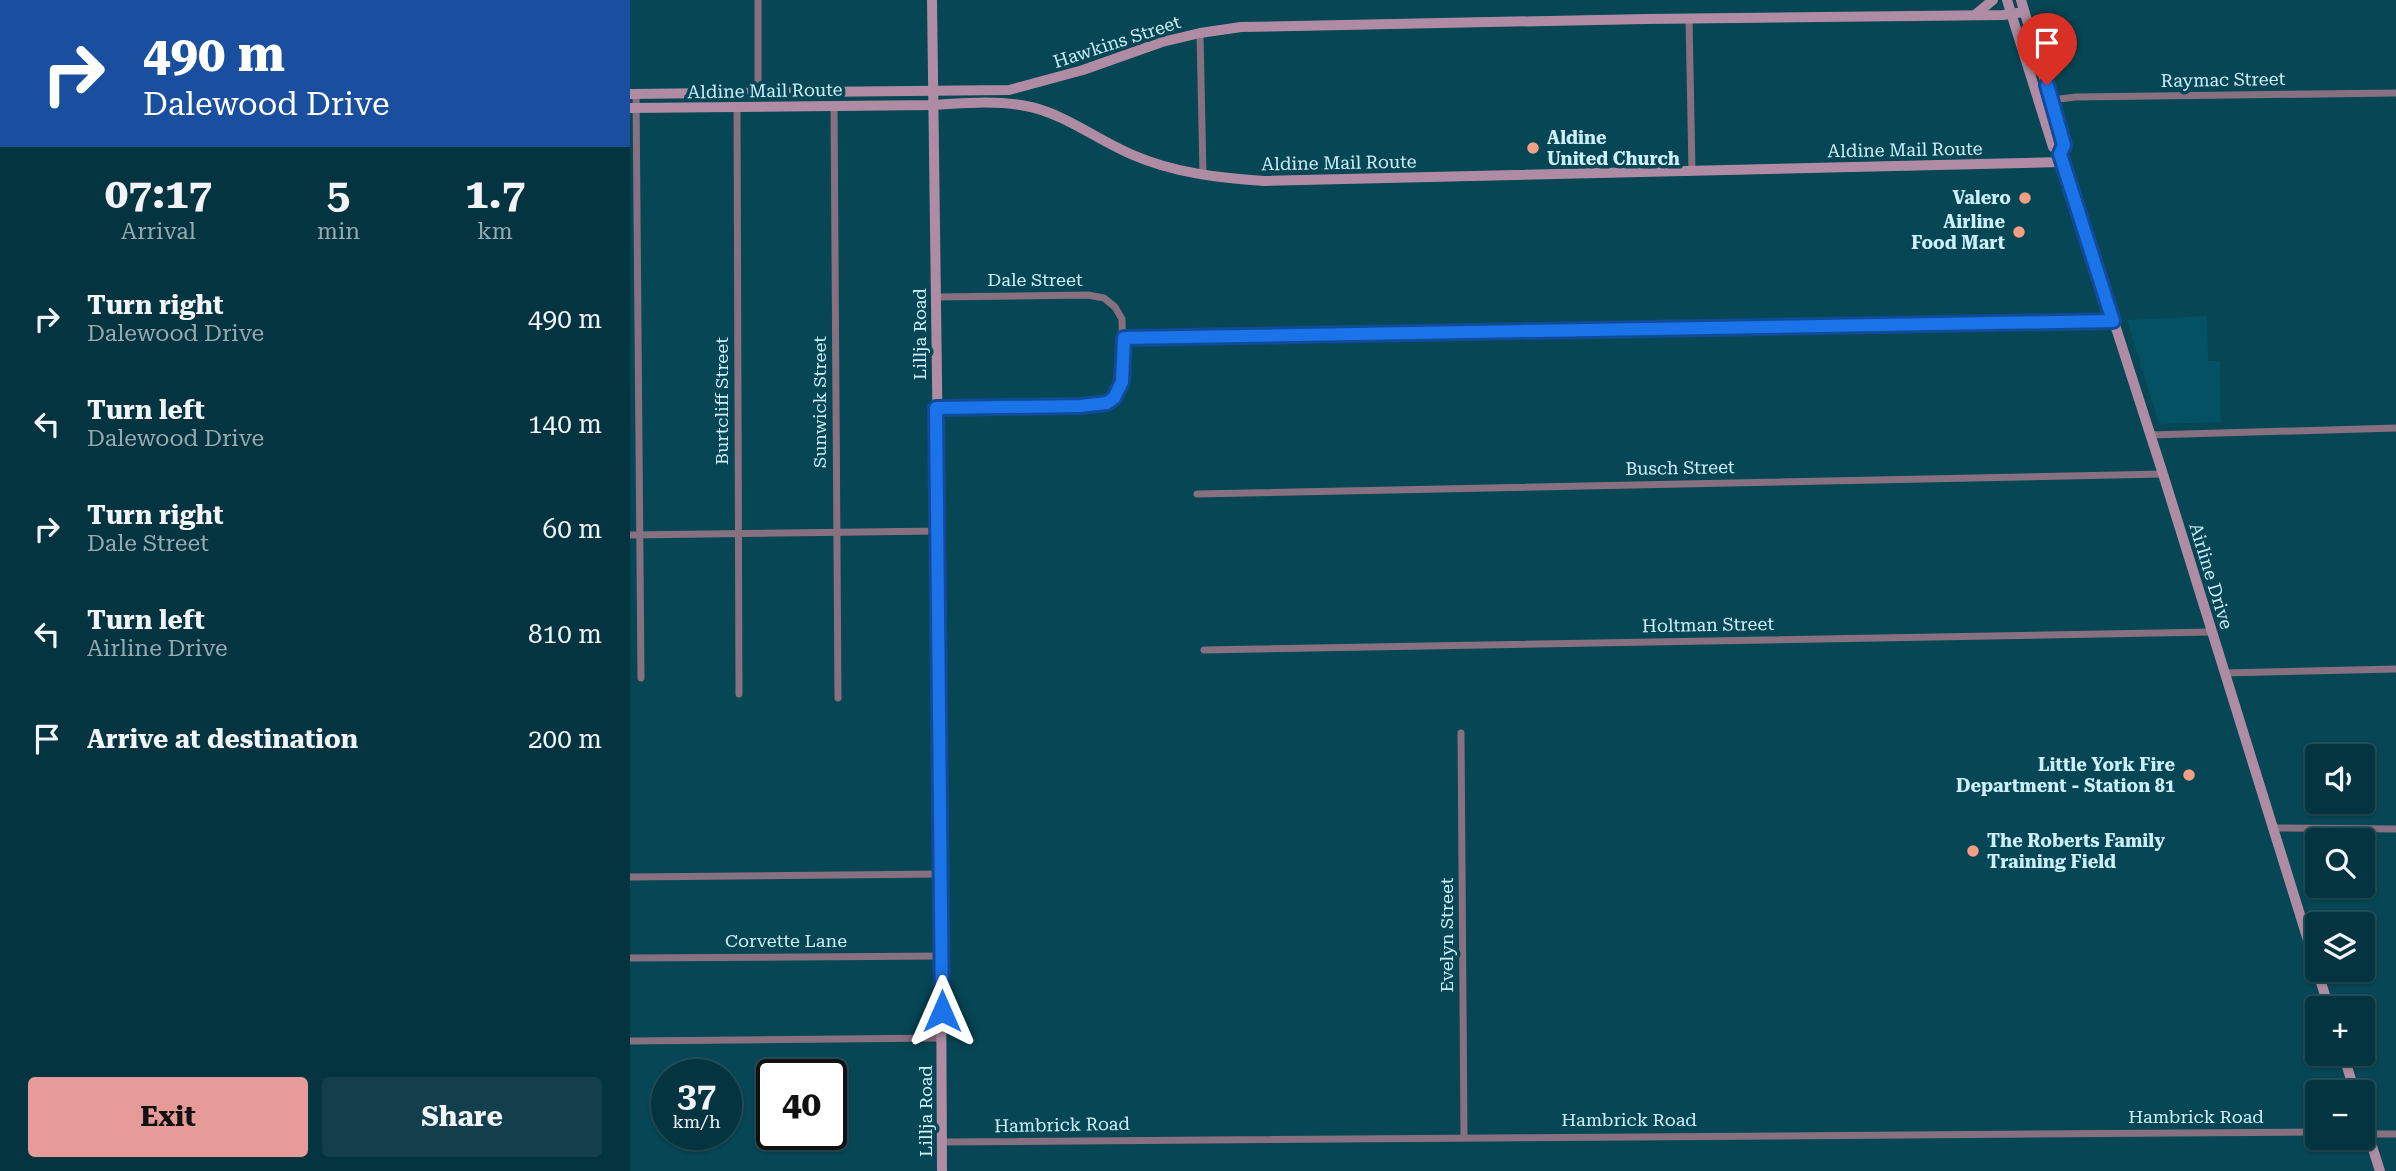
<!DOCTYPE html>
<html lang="en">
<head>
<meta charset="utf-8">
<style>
	body { margin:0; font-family:"Roboto Serif",serif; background:#123f4b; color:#f1f3f6; height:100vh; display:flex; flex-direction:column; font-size:26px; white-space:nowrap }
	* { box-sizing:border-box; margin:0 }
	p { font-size:23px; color:#97aab1 }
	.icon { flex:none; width:38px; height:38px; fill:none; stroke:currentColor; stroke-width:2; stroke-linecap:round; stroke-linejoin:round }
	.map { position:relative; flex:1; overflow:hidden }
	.sheet { display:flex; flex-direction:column; background:#043440; width:630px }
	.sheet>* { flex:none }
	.guide { background:#1a4fa0; color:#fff; overflow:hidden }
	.buttons { position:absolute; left:1675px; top:744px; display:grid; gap:14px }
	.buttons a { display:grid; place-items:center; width:70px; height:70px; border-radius:7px; background:#043440; box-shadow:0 2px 5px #0004,0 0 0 2px #254f59; font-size:35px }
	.speed { position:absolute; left:21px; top:1059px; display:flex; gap:14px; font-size:35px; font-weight:700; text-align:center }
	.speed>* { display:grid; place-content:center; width:91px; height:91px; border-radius:50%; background:#043440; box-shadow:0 2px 5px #0004,0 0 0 2px #254f59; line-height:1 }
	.speed small { font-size:18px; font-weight:400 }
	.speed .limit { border:4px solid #111; border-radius:10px; background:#fff; color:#111 }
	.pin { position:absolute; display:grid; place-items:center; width:60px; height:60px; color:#fff; margin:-72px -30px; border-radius:50% 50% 50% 0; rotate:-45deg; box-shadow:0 0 7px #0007 }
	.pin .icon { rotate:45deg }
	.me { position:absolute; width:77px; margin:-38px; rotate:0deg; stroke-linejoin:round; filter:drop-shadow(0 0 5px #0008) }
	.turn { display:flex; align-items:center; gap:24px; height:147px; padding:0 28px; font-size:32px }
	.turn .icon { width:91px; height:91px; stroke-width:2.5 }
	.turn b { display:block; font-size:49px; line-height:60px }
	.eta { display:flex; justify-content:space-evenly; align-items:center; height:119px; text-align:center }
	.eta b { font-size:42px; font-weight:700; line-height:49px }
	.action { display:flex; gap:14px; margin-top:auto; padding:14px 28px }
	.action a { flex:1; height:80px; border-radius:7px; background:#e69b98; color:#111; font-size:28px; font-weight:700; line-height:80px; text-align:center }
	.action a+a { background:#123f4b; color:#f1f3f6 }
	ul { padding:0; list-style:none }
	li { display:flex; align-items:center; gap:21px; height:105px; padding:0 28px }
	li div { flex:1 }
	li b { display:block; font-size:26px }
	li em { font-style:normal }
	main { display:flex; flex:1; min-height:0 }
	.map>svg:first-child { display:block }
	.built { fill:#045163 }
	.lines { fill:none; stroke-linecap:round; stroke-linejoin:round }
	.street { stroke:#87707f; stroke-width:7 }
	.secondary { stroke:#af8ca3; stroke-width:10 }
	.route-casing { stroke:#114b97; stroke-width:18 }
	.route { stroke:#1a73e8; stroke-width:12 }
	.poi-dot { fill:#f39f83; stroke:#064655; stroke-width:2.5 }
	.labels { text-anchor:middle; stroke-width:7; stroke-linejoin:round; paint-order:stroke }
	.street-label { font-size:18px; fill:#cceffa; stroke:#064655 }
	.poi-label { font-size:18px; font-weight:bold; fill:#cceffa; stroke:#064655; text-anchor:end }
</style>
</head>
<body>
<main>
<section class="sheet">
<div class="guide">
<div class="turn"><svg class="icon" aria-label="right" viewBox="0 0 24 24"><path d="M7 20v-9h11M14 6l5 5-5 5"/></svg><div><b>490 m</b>Dalewood Drive</div></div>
</div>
<div class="eta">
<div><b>07:17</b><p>Arrival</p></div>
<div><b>5</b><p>min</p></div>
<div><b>1.7</b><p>km</p></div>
</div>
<ul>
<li><svg class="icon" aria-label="right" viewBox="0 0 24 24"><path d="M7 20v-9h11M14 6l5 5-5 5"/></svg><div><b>Turn right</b><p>Dalewood Drive</p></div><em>490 m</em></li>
<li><svg class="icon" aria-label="left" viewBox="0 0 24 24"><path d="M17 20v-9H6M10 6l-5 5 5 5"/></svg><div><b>Turn left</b><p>Dalewood Drive</p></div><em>140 m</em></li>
<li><svg class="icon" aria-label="right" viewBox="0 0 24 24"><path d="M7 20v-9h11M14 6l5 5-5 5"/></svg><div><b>Turn right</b><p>Dale Street</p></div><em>60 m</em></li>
<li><svg class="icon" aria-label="left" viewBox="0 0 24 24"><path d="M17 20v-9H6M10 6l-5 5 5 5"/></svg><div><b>Turn left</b><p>Airline Drive</p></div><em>810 m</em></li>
<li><svg class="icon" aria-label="arrive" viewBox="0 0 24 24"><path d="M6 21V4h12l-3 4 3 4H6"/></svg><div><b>Arrive at destination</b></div><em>200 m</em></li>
</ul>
<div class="action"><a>Exit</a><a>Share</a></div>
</section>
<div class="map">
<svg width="1766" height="1171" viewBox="0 0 1766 1171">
	<rect width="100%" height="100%" fill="#064655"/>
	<path class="built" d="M1577,316L1578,361H1590L1591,422L1529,424L1497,320Z"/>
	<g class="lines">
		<g class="street">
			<path d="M128,0V93"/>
			<path d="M1059,18L1062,171"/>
			<path d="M570,33L573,175"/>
			<path d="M6,94L11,678"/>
			<path d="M1421,100L1446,97L1766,93"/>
			<path d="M204,105L208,698"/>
			<path d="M107,108L109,694"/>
			<path d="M306,297L458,295L474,298L485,307L492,319L493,373L489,391L484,398L469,405L306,408"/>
			<path d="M494,338L1484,321"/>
			<path d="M1520,435L1766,428"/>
			<path d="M567,494L1533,474"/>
			<path d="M0,535L309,531"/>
			<path d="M574,650L1582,632"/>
			<path d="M1594,673L1766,669"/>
			<path d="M831,733L834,1137"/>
			<path d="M1643,828L1766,829"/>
			<path d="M0,877L311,874"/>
			<path d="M0,958L312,956"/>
			<path d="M0,1041L312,1038"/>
			<path d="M1732,1134H1766"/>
			<path d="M312,1142L1687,1132"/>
		</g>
		<g class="secondary">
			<path d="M302,0L309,531L312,1171"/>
			<path d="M1377,0L1423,147L1430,154L1533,474L1699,1008"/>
			<path d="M1391,0L1434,145L1430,154"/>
			<path d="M1346,14L1363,0"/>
			<path d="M0,94L379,90L453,70L532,42L570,33L611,27L1016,19L1373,15L1394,12"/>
			<path d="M0,108L304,105C335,103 365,100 396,106C434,113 467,140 503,155C544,173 590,178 634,181L1432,162"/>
			<path d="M1713,1054L1725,1092"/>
			<path d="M1732,1115L1750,1171"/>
		</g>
	</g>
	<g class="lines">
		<defs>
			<path id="route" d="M312,1011L306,408L450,406L477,403L484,398L492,382L494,338L1483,321L1430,154L1434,145L1417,85"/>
		</defs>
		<use href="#route" class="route-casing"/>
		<use href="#route" class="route"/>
	</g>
	<g class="poi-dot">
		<circle cx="903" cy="148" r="7"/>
		<circle cx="1395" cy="198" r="7"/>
		<circle cx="1389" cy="232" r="7"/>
		<circle cx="1559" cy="775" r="7"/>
		<circle cx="1343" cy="851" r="7"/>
	</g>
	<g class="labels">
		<g class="street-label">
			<text transform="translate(487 42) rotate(-18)" y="6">Hawkins Street</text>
			<text transform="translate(1593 80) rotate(-1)" y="6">Raymac Street</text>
			<text transform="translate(135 91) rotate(-1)" y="6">Aldine Mail Route</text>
			<text transform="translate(1275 150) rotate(-1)" y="6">Aldine Mail Route</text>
			<text transform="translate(709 163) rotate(-1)" y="6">Aldine Mail Route</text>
			<text x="405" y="286">Dale Street</text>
			<text transform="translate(290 334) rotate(-90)" y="6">Lillja Road</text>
			<text transform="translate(92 401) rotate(-90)" y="6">Burtcliff Street</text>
			<text transform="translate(190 402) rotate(-90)" y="6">Sunwick Street</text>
			<text transform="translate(1050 468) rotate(-1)" y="6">Busch Street</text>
			<text transform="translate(1581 576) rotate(73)" y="6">Airline Drive</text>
			<text transform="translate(1078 625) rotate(-1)" y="6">Holtman Street</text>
			<text transform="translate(817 935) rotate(-90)" y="6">Evelyn Street</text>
			<text x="156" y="947">Corvette Lane</text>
			<text transform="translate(296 1111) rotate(-90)" y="6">Lillja Road</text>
			<text x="1566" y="1123">Hambrick Road</text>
			<text x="999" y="1126">Hambrick Road</text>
			<text transform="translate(432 1125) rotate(-1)" y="6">Hambrick Road</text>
		</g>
		<g class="poi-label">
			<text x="917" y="144" text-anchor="start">Aldine<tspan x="917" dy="21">United Church</tspan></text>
			<text x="1381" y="204">Valero</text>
			<text x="1375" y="228">Airline<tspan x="1375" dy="21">Food Mart</tspan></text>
			<text x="1545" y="771">Little York Fire<tspan x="1545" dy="21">Department - Station 81</tspan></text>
			<text x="1357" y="847" text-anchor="start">The Roberts Family<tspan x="1357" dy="21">Training Field</tspan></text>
		</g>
	</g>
</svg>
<div class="buttons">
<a><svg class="icon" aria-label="sound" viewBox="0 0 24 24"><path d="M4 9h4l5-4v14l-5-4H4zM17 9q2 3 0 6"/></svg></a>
<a><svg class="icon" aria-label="search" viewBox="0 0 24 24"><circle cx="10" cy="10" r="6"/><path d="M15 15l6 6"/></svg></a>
<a><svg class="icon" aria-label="layers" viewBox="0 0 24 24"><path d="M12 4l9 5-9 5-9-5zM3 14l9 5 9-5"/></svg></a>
<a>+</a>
<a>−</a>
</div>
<div class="speed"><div>37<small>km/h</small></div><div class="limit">40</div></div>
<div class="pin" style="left:1417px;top:85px;background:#d93025"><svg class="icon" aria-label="arrive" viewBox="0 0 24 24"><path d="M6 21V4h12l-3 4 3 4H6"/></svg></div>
<svg class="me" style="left:312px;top:1011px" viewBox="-20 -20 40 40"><path d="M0-17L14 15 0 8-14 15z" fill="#1a73e8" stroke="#fff" stroke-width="4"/></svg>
</div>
</main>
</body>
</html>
